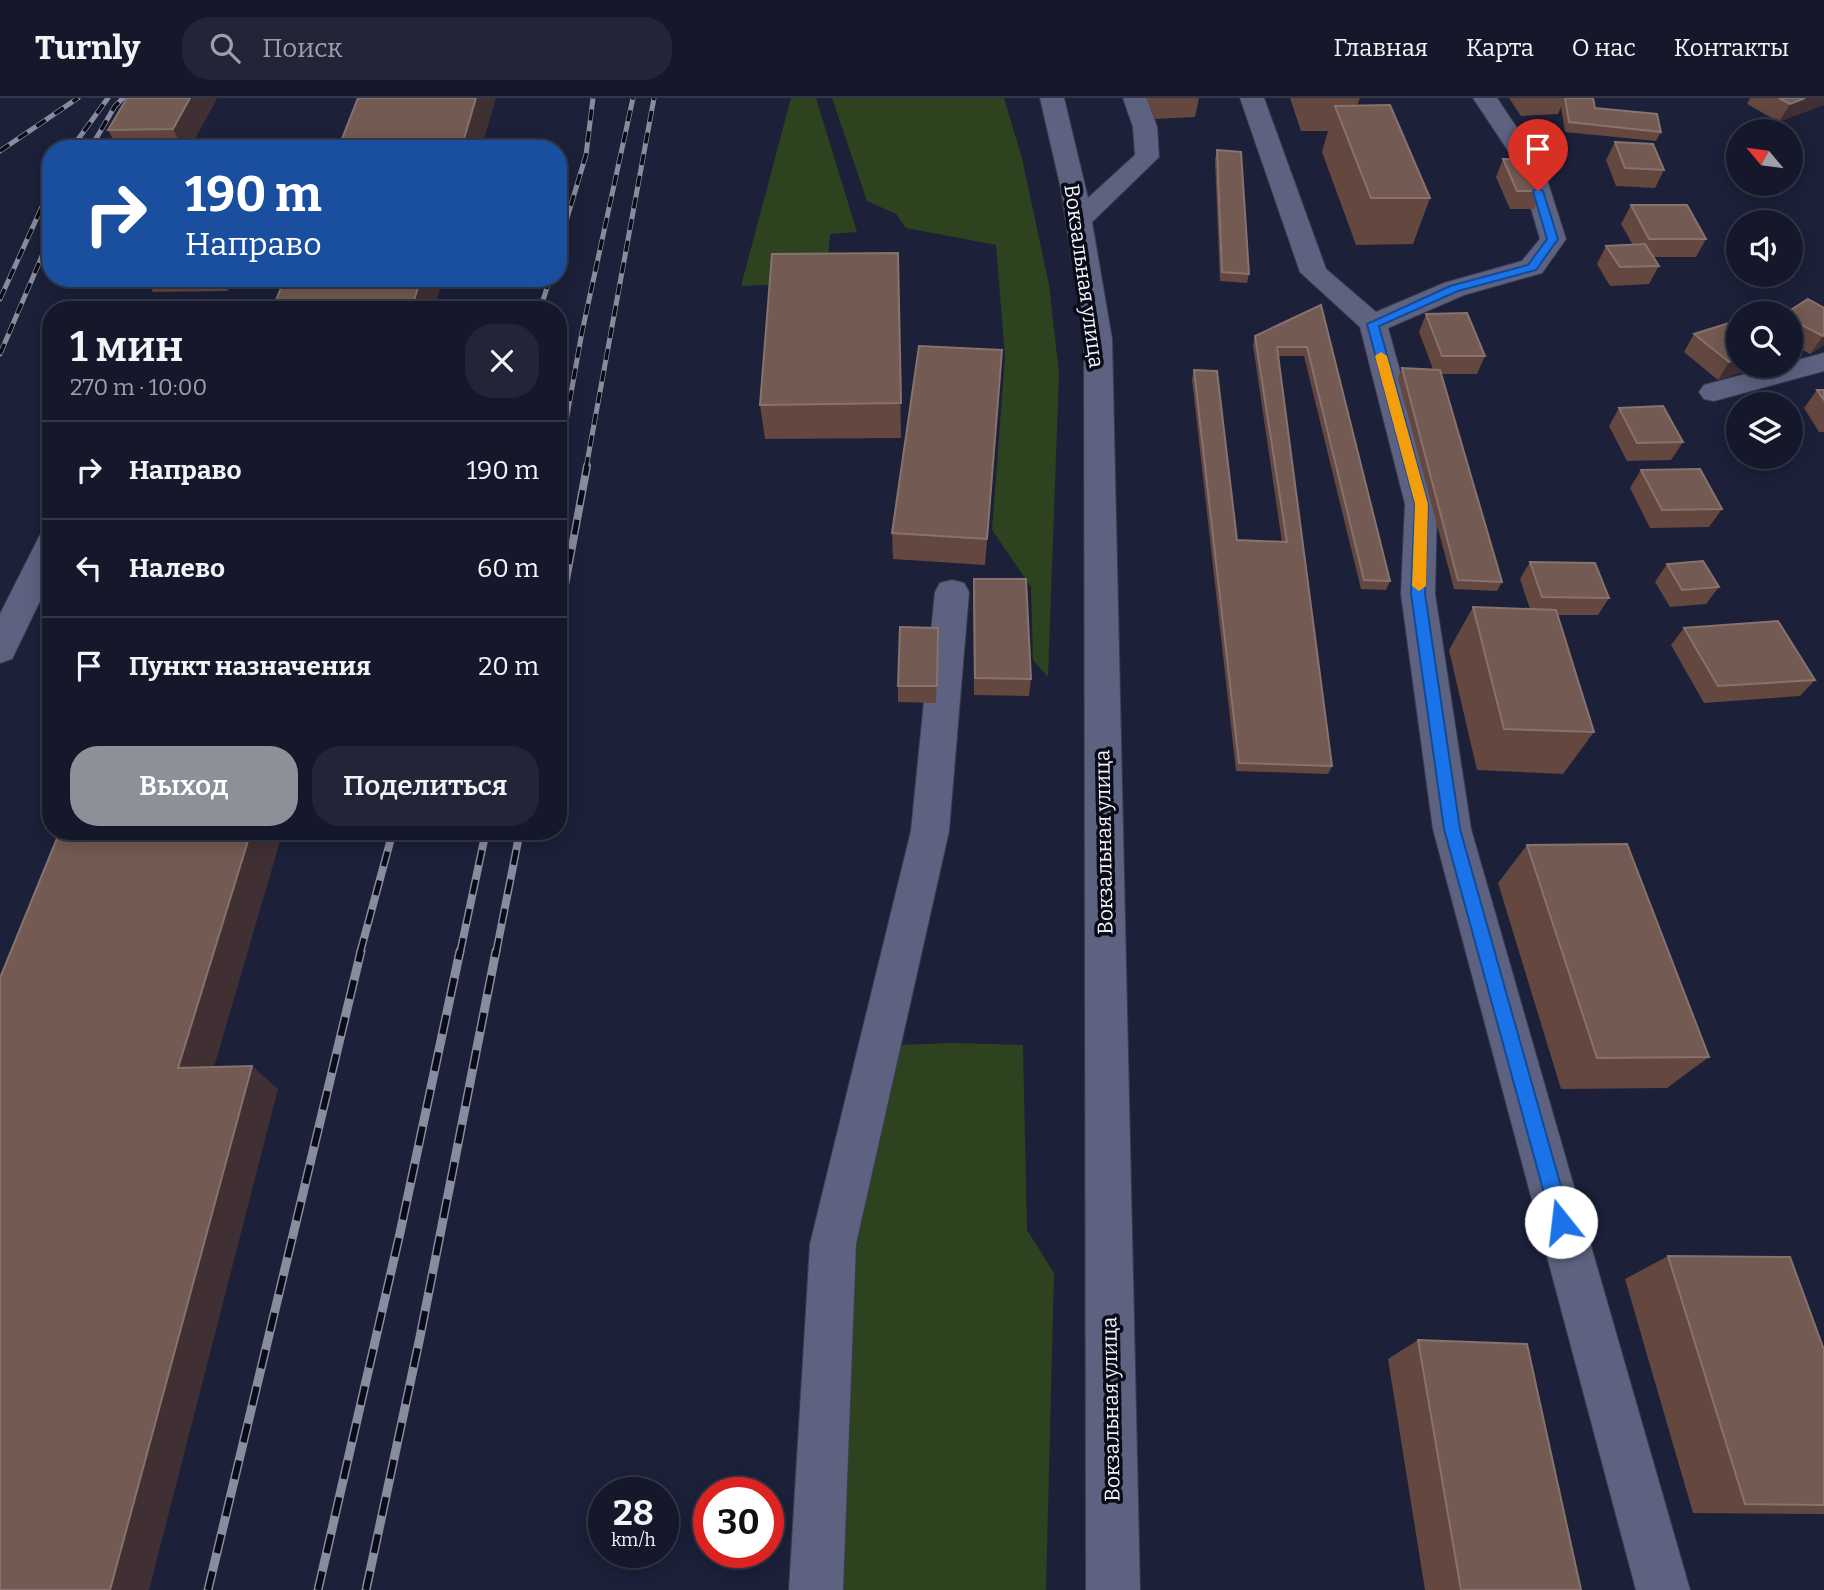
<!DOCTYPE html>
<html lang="ru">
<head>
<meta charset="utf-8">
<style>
	body { margin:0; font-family:Bitter,serif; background:#222537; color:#f1f3f6; height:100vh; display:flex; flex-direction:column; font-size:26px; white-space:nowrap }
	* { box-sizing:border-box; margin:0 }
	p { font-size:23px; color:#9da0a9 }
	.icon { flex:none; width:38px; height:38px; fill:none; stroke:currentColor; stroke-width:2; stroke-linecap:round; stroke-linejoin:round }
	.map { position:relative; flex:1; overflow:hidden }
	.panel { position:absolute; left:42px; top:203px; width:525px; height:539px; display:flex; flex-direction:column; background:#15182b; border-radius:28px; box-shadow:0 4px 18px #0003,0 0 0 2px #343747 }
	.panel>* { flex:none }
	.top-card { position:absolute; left:42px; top:42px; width:525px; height:147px; border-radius:28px; box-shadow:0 4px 18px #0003,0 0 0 2px #343747; background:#1a4fa0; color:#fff; overflow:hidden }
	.needle { width:46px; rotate:299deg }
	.controls { position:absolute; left:1726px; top:21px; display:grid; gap:14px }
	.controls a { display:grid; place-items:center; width:77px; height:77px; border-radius:50%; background:#15182b; box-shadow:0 4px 18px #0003,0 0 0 2px #343747; font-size:35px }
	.speed { position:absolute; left:588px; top:1379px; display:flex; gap:14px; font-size:35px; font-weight:700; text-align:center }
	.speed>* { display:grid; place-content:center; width:91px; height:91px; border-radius:50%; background:#15182b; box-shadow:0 4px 18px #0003,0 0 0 2px #343747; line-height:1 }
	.speed small { font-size:18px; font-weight:400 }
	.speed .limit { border:10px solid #d22; background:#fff; color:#111 }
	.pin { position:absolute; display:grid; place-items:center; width:60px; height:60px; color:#fff; margin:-72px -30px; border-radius:50% 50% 50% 0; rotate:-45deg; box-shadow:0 0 7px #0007 }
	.pin .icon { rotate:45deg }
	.me { position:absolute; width:77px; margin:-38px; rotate:344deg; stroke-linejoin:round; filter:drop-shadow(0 0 5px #0008) }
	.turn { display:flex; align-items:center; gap:24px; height:147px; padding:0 28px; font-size:32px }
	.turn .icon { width:91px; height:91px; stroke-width:2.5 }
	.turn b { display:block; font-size:49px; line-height:60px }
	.round { display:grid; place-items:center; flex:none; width:74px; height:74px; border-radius:28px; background:#222537 }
	.headline { display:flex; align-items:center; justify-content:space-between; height:119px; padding:0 28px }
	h1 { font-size:42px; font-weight:600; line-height:52px }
	.button { display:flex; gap:14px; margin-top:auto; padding:14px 28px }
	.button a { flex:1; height:80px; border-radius:28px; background:#8c9099; color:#fff; font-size:28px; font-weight:600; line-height:80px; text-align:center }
	.button a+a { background:#222537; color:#f1f3f6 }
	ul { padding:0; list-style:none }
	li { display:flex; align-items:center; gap:21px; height:98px; padding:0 28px; border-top:2px solid #343747 }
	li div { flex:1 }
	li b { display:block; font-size:26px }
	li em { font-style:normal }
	header { display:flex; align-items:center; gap:42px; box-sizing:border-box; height:98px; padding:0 35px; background:#15182b; border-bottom:2px solid #343747 }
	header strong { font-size:33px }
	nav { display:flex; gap:38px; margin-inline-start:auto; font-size:24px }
	.search { width:490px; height:63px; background:#222537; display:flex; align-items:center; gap:18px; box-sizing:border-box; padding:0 24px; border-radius:28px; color:#9da0a9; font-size:26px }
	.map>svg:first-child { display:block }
	.green { fill:#2d421e }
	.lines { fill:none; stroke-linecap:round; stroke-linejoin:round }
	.minor-casing { stroke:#3b3c50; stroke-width:2 }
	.minor { fill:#5d6280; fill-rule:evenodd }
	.rail-far2-casing { stroke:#898c9e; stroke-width:5 }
	.rail-far1-casing { stroke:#898c9e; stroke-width:8 }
	.rail-casing { stroke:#898c9e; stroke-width:9 }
	.rail-far2 { stroke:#090b16; stroke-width:3.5; stroke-dasharray:11; stroke-linecap:butt }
	.rail-far1 { stroke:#090b16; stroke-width:5; stroke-dasharray:15; stroke-linecap:butt }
	.rail { stroke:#090b16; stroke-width:6; stroke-dasharray:19; stroke-linecap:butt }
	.wall { fill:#64473e }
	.shaded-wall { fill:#413033 }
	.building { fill:#735a52; stroke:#87726d; stroke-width:2 }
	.route { fill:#1a73e8; stroke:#114b97; stroke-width:2 }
	.slow { fill:#f59e0b }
	.labels { text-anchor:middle; stroke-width:7; stroke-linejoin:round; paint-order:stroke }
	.street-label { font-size:21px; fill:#f2f4ff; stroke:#090b16 }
</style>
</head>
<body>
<header>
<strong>Turnly</strong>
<div class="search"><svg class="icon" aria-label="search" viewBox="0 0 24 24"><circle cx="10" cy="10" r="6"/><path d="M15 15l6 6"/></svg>Поиск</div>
<nav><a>Главная</a><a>Карта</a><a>О нас</a><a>Контакты</a></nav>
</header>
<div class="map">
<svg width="1824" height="1492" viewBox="0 0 1824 1492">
	<rect width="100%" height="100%" fill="#1c2039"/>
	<g class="green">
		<path d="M791,0H816L857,134L830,136L826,184L741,188Z"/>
		<path d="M832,0H1004L1022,60L1049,187L1059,275L1048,579L1033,562L1031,489L992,432L1005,259L996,147L906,130L896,116L867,103Z"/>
		<path d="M953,945L1023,947L1027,1132L1054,1175L1046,1492H823L839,1167L897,947Z"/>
	</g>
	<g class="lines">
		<defs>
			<g id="minor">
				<path d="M1040,0H1064L1088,100L1135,57L1133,29L1123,0H1147L1157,29L1159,59L1092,124L1112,241L1140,1492H1086L1084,241L1061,91Z"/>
				<path d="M1240,0H1264L1326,171L1376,214L1444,185L1522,163L1540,141L1519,69L1473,0H1497L1543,69L1566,141L1542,175L1464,197L1388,230L1437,406L1435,496L1471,731L1690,1492H1636L1433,731L1401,496L1405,406L1360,229L1300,174Z"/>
				<path d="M1824,255V273L1714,303L1704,301L1699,294L1704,287L1776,268H1790V264Z"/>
				<path d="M51,434V480L12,561L0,565V516L40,437Z"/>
				<path d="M952,482L964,485L969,494L949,733L856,1146L843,1492H789L810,1146L911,733L935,494L940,485Z"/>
			</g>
		</defs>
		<use href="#minor" class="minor-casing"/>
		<use href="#minor" class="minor"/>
		<defs>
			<g id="rail-far2">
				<path d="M71,51L108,0"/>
				<path d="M90,51L115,8L123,0"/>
				<path d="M0,53L78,0"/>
				<path d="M558,150L586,57L593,0"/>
				<path d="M0,201L51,89"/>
				<path d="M540,212L550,180"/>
				<path d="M0,256L51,137"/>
				<path d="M558,368L582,234L633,0"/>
				<path d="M586,370L654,0"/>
			</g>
			<g id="rail-far1">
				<path d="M558,525L587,368"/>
				<path d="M360,855L393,733"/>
				<path d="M460,855L486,733"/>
				<path d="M496,855L520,733"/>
			</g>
			<g id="rail">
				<path d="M208,1492L361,853"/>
				<path d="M318,1492L400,1135L460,853"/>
				<path d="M366,1492L420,1239L496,853"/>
			</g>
		</defs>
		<use href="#rail-far2" class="rail-far2-casing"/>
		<use href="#rail-far1" class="rail-far1-casing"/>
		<use href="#rail" class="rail-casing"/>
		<use href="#rail-far2" class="rail-far2"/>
		<use href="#rail-far1" class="rail-far1"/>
		<use href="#rail" class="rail"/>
	</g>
	<g class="wall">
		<path d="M127,0H217L189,51H118L108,32Z"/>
		<path d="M1146,0H1199L1195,19L1155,21Z"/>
		<path d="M1290,0H1360L1357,8L1430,100L1413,146L1356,147L1322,54L1328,33H1301Z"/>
		<path d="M1509,0H1593L1595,10L1661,34L1656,43L1565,34L1561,9L1558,16L1521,18Z"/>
		<path d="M1750,0H1824L1779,24L1747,6Z"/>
		<path d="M1615,44L1664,72L1655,90L1616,88L1606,62Z"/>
		<path d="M1217,52L1249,176L1247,185L1220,183L1215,62Z"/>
		<path d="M1503,61L1542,93L1534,111H1510L1496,79Z"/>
		<path d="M1631,107L1706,141L1696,159H1653L1659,168L1649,186L1610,188L1597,166L1606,148L1633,147L1621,126Z"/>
		<path d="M898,155L901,340L765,341L760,307Z"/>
		<path d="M145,180H235L228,193L153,194Z"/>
		<path d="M1321,207L1390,483L1386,492L1361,491L1304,258H1278L1332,668L1328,676L1236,673L1192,281L1194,272L1237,442L1282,444L1253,247L1255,238Z"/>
		<path d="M1824,210V247L1810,256L1790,245V215Z"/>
		<path d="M1426,216L1485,258L1477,276H1441L1502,484L1497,493L1454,491L1398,280L1402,270L1433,271L1419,234Z"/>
		<path d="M1694,236L1754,270L1718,282L1684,254Z"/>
		<path d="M1002,252L985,467L893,461L892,435Z"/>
		<path d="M1817,292H1824V334H1819L1804,310Z"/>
		<path d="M1619,310L1683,344L1671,362L1627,363L1609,328Z"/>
		<path d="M1641,372L1722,411L1709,429L1650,430L1630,390Z"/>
		<path d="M1530,464L1609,500L1598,517H1558L1594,634L1563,676L1477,672L1449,552L1473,509L1530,511L1520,481Z"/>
		<path d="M1667,466L1719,489L1706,506L1670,509L1655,484Z"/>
		<path d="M974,481L1031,581L1029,598L974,597L973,498Z"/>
		<path d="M938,530L936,605L898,604V588Z"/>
		<path d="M1684,530L1815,582L1800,598L1704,605L1671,547Z"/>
		<path d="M1527,747L1709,959L1667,990L1561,991L1498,785Z"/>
		<path d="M1668,1158L1824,1252V1416L1693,1415L1625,1181Z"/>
		<path d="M1418,1242L1581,1492H1425L1388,1261Z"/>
	</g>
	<g class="shaded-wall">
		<path d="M190,0H217L189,51H183L173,31Z"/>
		<path d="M476,0H496L481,51H461Z"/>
		<path d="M1805,0H1824V7L1779,24L1790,6Z"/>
		<path d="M222,180H235L228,193Z"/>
		<path d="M421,180H443L434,212H411Z"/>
		<path d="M1824,237V247L1810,256L1823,238Z"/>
		<path d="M1738,261V268H1756L1754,270L1718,282L1729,264Z"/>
		<path d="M251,733H283L207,993L178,970Z"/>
		<path d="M252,968L278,991L149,1492H110Z"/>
	</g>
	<g class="building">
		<path d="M127,0H190L173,31L108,32Z"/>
		<path d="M358,0H476L461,51H338Z"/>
		<path d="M1565,0H1593L1595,10L1657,16L1661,34L1569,24Z"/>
		<path d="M1779,0H1805L1790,6Z"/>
		<path d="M1390,7L1430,100H1371L1335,8Z"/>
		<path d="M1615,44L1653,46L1664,72L1625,70Z"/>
		<path d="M1217,52L1241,54L1249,176L1222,174Z"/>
		<path d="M1503,61H1528L1542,93H1517Z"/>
		<path d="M1631,107H1687L1706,141H1649Z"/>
		<path d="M1645,146L1659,168L1620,169L1606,148Z"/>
		<path d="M898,155L901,305L760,307L772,156Z"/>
		<path d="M285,180H421L411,212H272Z"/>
		<path d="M1808,201L1824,210V237L1823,238L1790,221V215H1786Z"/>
		<path d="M1321,207L1390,483L1364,482L1307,249H1277L1332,668L1239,665L1194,272L1217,273L1237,442L1287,444L1255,238Z"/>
		<path d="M1467,215L1485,258H1442L1426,216Z"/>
		<path d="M1732,224L1738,229V261L1729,264L1694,236Z"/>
		<path d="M919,248L1002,252L987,441L892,435Z"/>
		<path d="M1402,270L1440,272L1502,484L1458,482Z"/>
		<path d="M1817,292H1824V302Z"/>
		<path d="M1663,308L1683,344L1637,345L1619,310Z"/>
		<path d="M1700,371L1722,411L1662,412L1641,372Z"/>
		<path d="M1703,463L1719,489L1682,492L1667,466Z"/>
		<path d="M1530,464L1595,465L1609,500L1542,499Z"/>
		<path d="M974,481H1026L1031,581L975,580Z"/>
		<path d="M1473,509L1556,512L1594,634L1504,631Z"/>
		<path d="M1778,523L1815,582L1718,588L1684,530Z"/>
		<path d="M900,529L938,530L937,588H898Z"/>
		<path d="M60,733H251L178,970L252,968L110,1492H0V880Z"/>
		<path d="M1627,746L1709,959L1597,960L1527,747Z"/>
		<path d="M1668,1158L1790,1159L1824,1252V1407L1745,1406Z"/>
		<path d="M1418,1242L1527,1246L1581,1492H1461Z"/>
	</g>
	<path class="route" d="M1538,90L1543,93L1558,141L1536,172L1458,193L1379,228L1428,406L1425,496L1460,731L1571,1124L1568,1131L1561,1134L1554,1131L1552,1124L1444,731L1411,496L1415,406L1367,226L1450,188L1528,167L1547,141L1533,93Z"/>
	<path class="slow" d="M1381,254L1387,258L1428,406L1426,488L1419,493L1412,488L1415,406L1375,258Z"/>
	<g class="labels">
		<g class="street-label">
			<text transform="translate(1084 178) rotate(82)" y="7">Вокзальная улица</text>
			<text transform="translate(1104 744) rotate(-91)" y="7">Вокзальная улица</text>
			<text transform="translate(1111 1311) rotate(-91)" y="7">Вокзальная улица</text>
		</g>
	</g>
</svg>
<div class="controls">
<a><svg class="needle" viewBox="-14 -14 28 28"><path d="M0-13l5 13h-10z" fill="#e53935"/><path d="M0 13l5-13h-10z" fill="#9da0a9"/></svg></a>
<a><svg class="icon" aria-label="sound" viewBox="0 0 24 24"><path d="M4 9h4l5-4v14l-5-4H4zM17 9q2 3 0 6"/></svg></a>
<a><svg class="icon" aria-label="search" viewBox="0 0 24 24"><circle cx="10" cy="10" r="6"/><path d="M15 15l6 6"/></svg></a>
<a><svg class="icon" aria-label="layers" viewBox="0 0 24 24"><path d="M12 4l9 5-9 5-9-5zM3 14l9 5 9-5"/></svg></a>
</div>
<div class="speed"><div>28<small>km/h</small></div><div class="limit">30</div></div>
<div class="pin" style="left:1538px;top:93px;background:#d93025"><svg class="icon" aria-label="arrive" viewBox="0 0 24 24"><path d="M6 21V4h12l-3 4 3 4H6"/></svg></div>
<svg class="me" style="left:1561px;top:1124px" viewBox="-20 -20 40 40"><circle r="19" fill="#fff"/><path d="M0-13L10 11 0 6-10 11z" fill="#1a73e8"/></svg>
<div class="top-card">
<div class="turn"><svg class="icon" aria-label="right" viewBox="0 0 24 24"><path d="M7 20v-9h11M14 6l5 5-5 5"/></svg><div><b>190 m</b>Направо</div></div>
</div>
<section class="panel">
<div class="headline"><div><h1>1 мин</h1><p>270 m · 10:00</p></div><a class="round"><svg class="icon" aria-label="close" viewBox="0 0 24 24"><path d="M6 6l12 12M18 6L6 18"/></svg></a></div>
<ul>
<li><svg class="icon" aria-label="right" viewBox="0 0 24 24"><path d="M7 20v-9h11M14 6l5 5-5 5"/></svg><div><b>Направо</b></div><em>190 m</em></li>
<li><svg class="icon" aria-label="left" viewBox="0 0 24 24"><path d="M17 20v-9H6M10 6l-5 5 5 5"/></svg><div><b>Налево</b></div><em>60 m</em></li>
<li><svg class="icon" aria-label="arrive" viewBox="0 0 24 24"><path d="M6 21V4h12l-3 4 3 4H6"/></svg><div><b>Пункт назначения</b></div><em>20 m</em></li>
</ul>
<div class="button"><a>Выход</a><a>Поделиться</a></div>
</section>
</div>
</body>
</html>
